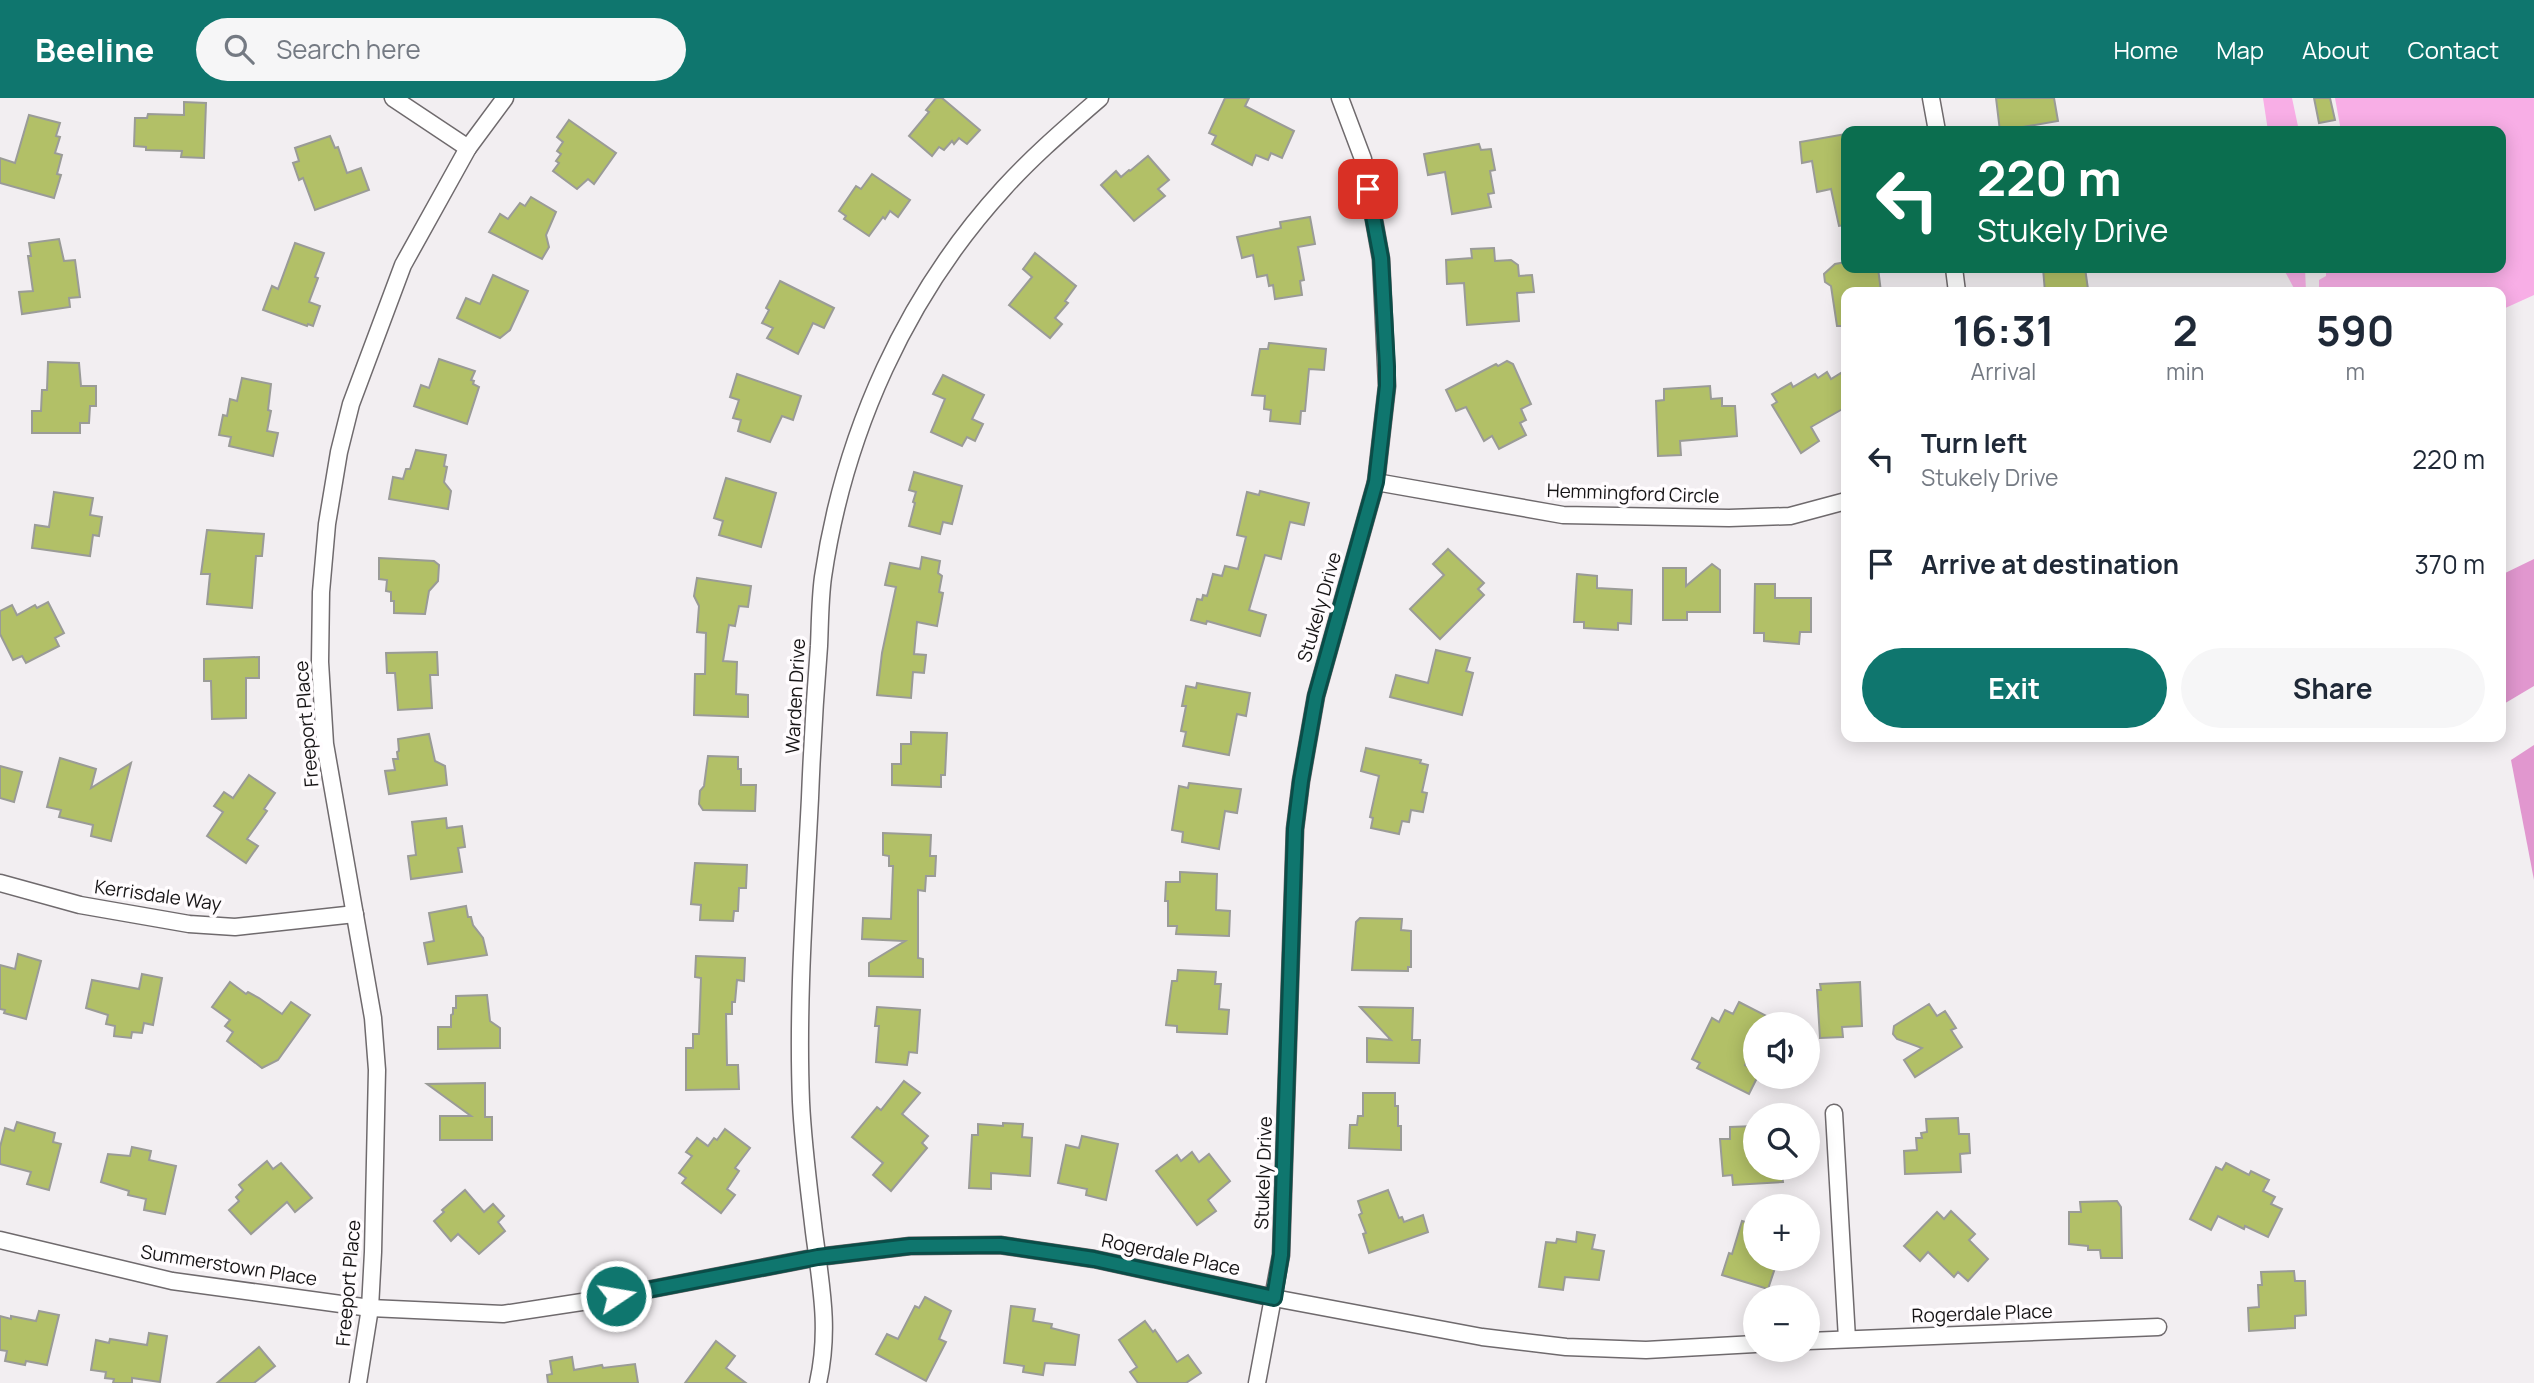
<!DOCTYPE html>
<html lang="en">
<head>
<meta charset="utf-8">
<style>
	body { margin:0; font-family:Manrope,sans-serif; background:#f6f6f7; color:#1f2937; height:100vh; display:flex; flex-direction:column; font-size:26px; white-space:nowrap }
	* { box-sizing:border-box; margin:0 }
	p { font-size:23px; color:#747a83 }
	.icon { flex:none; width:38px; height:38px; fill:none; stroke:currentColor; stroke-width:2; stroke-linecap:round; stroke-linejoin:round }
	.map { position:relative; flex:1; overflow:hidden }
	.panel { position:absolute; left:1841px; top:189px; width:665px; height:455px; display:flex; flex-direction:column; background:#fff; border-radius:14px; box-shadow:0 4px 18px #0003 }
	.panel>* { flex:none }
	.banner { position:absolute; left:1841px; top:28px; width:665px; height:147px; border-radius:14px; box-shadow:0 4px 18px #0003; background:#0b6e4f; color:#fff; overflow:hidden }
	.buttons { position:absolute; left:1743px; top:914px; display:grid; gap:14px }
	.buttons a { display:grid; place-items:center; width:77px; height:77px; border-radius:50%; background:#fff; box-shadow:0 4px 18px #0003; font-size:35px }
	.pin { position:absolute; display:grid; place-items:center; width:60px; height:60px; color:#fff; margin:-30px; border-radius:14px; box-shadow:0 4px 10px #0006 }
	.me { position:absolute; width:77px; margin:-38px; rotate:78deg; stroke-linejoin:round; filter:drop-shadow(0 0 5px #0008) }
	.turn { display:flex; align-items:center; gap:24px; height:147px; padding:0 21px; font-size:32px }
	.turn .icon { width:91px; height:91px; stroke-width:2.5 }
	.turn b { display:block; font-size:49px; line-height:60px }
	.eta { display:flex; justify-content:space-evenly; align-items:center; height:119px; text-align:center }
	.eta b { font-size:42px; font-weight:700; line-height:49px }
	.primary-button { display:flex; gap:14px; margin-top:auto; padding:14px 21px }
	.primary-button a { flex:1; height:80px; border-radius:42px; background:#0f766e; color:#fff; font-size:28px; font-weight:700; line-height:80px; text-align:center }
	.primary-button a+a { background:#f6f6f7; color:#1f2937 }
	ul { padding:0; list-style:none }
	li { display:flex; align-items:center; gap:21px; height:105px; padding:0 21px }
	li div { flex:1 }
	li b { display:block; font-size:26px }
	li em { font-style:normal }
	header { display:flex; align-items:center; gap:42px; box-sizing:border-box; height:98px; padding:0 35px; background:#0f766e; color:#fff }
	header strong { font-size:33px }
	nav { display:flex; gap:38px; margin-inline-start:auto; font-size:24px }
	.search { width:490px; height:63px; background:#f6f6f7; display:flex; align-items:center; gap:18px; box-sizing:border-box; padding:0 24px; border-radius:38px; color:#747a83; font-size:26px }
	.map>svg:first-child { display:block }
	.green { fill:#f8aee6 }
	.forest { fill:#e197cf }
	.building { fill:#b2c067; stroke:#9a9b97; stroke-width:2 }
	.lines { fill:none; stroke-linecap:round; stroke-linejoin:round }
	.minor-casing { stroke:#6f6a6d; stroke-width:19 }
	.minor { stroke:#fff; stroke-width:16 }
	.route-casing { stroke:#0a4d48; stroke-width:18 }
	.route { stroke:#0f766e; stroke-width:12 }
	.labels { text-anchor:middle; stroke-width:7; stroke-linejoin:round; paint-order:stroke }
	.street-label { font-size:19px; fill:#171516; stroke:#fffcfe }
</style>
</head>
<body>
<header>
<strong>Beeline</strong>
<div class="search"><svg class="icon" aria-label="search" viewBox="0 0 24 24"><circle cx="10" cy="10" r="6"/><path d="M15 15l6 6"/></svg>Search here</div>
<nav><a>Home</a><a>Map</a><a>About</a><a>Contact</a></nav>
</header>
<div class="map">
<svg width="2534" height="1285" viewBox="0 0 2534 1285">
	<rect width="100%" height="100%" fill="#f2eef1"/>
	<g class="green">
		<path d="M2263,0H2292L2299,33H2268Z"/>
		<path d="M2335,0H2534V197L2501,212V194H2319V182L2326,178V170H2501V33H2341Z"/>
		<path d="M2283,170H2305L2306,194H2296Z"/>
	</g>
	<g class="forest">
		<path d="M2534,461V588L2502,607L2501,477Z"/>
		<path d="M2534,647V782L2511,662Z"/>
	</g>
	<g class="building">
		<path d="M936,0H942L980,32L967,46L959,40L954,46L952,43L944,52L939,49L932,58L909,38L929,14L926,12Z"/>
		<path d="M1225,0H1249L1245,8L1294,33L1282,60L1271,55L1268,62L1256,57L1252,67L1212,46L1216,38L1209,35Z"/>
		<path d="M1996,0H2054L2058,23L2000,33Z"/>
		<path d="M2314,0H2330L2335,22L2319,25Z"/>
		<path d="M184,4L206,5L204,60L181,59L182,53L146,52V49L134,48L135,20H147L148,16L184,17Z"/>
		<path d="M29,17L60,25L56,38L60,39L55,55L62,57L57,76L61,77L54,100L0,85V60L15,65Z"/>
		<path d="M569,22L616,55L594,86L588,81L577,91L553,73L559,65L556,63L561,56L557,53L563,44L557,39Z"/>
		<path d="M1846,36V127L1839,128L1831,91L1817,94L1812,63L1802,65L1800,44Z"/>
		<path d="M330,38L335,50L338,49L347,75L361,70L369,92L315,112L303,80L299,82L293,65L299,63L295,50Z"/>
		<path d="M1479,46L1481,52L1491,51L1495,72L1490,73L1494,95L1488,96L1491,109L1452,116L1445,74L1428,77L1424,56Z"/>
		<path d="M1148,58L1169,82L1158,91L1165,98L1134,123L1101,87L1116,73L1121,79L1129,72L1130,73Z"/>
		<path d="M872,76L910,102L898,119L890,113L885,121L883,119L869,138L844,121L846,118L839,113L856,88L861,91Z"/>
		<path d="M531,99L556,114L546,137L549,149L542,161L489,134L500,116L508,121L520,105L525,108Z"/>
		<path d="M1310,119L1315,146L1298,149L1304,182L1300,183L1302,197L1275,201L1273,187L1269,188L1267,177L1257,179L1253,157L1242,160L1237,139L1281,130L1280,124Z"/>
		<path d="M59,141L64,163L75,162L80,199L69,200L70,209L22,216L19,194L33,193L28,158H31L29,145Z"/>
		<path d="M295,145L324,155L315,179L318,180L309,204L320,208L313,228L308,226L307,228L263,212L272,188L278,191Z"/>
		<path d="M1494,150L1495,163L1511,162L1518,167L1519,178L1532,177L1534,194L1517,195L1519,223L1467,227L1464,185L1447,186L1446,162L1472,160L1471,151Z"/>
		<path d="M1035,155L1076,188L1065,203L1068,205L1055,220L1062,226L1050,240L1009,207L1032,179L1023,171Z"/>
		<path d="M1846,164V170H1878L1881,194H1846V228H1837L1831,188L1825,184L1824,176L1835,166Z"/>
		<path d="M2043,170H2085L2088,191L2077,194H2045Z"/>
		<path d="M493,177L528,193L510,232L500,240L457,220L466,200L480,206Z"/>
		<path d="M780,183L834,210L824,230L813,225L798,256L767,240L773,230L762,225L769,212L766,210Z"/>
		<path d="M1269,245L1326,251L1324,272L1309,271L1305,313H1301L1300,326L1270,323L1271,312L1264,311L1265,298L1252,297L1260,251H1268Z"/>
		<path d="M439,261L475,273L471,282L474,283L473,286L479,289L467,326L414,308L421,287L429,290Z"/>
		<path d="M1507,263L1513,266L1531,306L1521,311L1526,322L1520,325L1526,337L1499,351L1492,338L1484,343L1466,309L1456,313L1446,292L1496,266L1498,268Z"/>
		<path d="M48,264L79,265L81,288H96V308H90L89,325H80V335H32V313H41L42,292H47Z"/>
		<path d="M1827,274L1831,281L1841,275L1846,284V309L1811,329L1819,343L1801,355L1772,307L1777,304L1772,296L1791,285L1793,289L1815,276L1818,280Z"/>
		<path d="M737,276L801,298L793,322L782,318L770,344L738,333L741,322L733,320L739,302L730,299Z"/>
		<path d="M943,277L984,297L972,321L983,326L975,343L967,339L962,348L931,334L945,301L933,296Z"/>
		<path d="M242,280L271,286L268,312L271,313L267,333L278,335L273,358L229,348L231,339L219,337L223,317L227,318L230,301L237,303Z"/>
		<path d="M1710,288L1711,301L1722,300V308H1735L1737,338L1680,343L1681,357L1658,358L1656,303L1664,302V291Z"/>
		<path d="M416,352L446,357L444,368L447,369L444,384L451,393L448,411L389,401L393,379L403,381L406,371H410Z"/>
		<path d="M914,374L962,388L952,426L943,424L940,436L909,428L915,405L913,404L916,394L909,392Z"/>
		<path d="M726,380L776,395L761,449L719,437L723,423L714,420Z"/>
		<path d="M1260,393L1309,405L1304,427L1290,424L1281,461L1265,457L1249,512L1266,517L1260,538L1207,523L1206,526L1191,522L1197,501L1202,502L1203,497L1207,498L1213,476L1222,478L1225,468L1238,471L1246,439L1237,437L1247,394L1259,397Z"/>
		<path d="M54,394L93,400L90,417L102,419L99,438L93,437L90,458L32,450L35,427L49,429Z"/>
		<path d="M207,432L264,436L262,458H256L252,510L207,506L210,476H201Z"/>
		<path d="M1448,451L1484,485L1478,491L1484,497L1440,541L1410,511L1444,477L1433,466Z"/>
		<path d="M922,459L940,463L938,475L942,478L939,494L943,495L937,528L917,524L914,556L926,557L924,575L913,574L911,600L877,597L882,555L896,489L885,487L890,465L920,471Z"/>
		<path d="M379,460L434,463L439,467L438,483L429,493L425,516L394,515V503H391V494L386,493L387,482L379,481Z"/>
		<path d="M1712,466L1720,472V514H1687V522H1663V470H1686V488Z"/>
		<path d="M1577,476L1597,478V490L1632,492L1631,526L1618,525V532L1584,530V524H1574Z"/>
		<path d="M697,480L751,488L748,509L739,508L735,528L729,527L723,563L737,564L736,596L748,597V619L694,617L695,576H705L706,535L697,534L699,508L694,498Z"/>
		<path d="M1755,486H1775V500H1811V534H1800L1799,546L1764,543V535H1754Z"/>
		<path d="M48,504L64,535L55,540L59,548L26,565L22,558L13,562L0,536V513L12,507L17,517L35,507L37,510Z"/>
		<path d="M1436,552L1470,560L1466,573L1473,575L1462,617L1390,599L1396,577L1428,585Z"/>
		<path d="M437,554L438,577H430L432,610L398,612L395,575H387L386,555Z"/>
		<path d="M259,559V580H246V620L212,621L211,583H204V561Z"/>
		<path d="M1197,585L1250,595L1246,618L1237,616L1229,657L1183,648L1186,634L1181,633L1186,608H1182L1186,588L1196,590Z"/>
		<path d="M911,634L947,635L945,677H941V689L892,687V666H901V646H911Z"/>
		<path d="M429,636L435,663L445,668L447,687L389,696L385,673L395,672L393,661H398L397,654L399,653L398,641Z"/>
		<path d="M1366,650L1421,662L1420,665L1428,667L1422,694L1427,695L1423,714L1411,712L1409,724L1402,723L1399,736L1371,730L1373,720L1370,719L1379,678L1361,673Z"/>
		<path d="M708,658L738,659V671H741V687H756L755,713L703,712L699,706L700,693L704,688Z"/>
		<path d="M60,660L96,671L91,690L131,665L111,743L91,738L93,727L59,719L61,712L47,709Z"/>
		<path d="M0,668L22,674L14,704L0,700Z"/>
		<path d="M249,677L275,695L264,711L267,713L247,741L258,748L246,765L207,738L223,714L214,708L224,694L233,700Z"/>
		<path d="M1189,685L1241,691L1237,715L1225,713L1219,751L1182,744L1183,734L1172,732L1179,688L1188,690Z"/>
		<path d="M446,720L447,730L462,728L465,749L458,750L462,774L411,781L408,758L416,757L412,724Z"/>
		<path d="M883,735L931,737L930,758H936L935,778H926L925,793L918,792V860L923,861V879L869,878V865L905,843L862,841L863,820L891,821L893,768H889V758L883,757Z"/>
		<path d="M695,765L747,767L746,790H739L738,813H734L733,823L700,822L701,807L691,806Z"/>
		<path d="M1180,774L1217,776L1216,812L1230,813L1229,838L1176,836L1177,828H1168V803H1165L1166,784H1180Z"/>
		<path d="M466,808L468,819H471L473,827L483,840L487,857L428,866L424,845L434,843L429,815Z"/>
		<path d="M1360,820L1402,821L1401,832L1411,833V869H1408V873L1352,872L1356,824Z"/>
		<path d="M18,856L41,863L26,921L4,915L5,912L0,911V867L15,871Z"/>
		<path d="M696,858L745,860L744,883L737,882L735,904H732V916H726L727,967H738L739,991L686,992V950H693V936H699L701,880L695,879Z"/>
		<path d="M1178,872L1216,874L1215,886H1221L1219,911L1229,912L1227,936L1177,934V928L1166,927L1172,883H1177Z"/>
		<path d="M142,876L162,880L153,927L144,925L142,935L132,934L131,940L114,938L115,928L106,926L108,917L86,910L92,882L139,891Z"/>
		<path d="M230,884L246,896L248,894L259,900L282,916L291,904L310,917L278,962L262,970L227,943L233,934L225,928L230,922L212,909Z"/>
		<path d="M1860,884L1862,928L1842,929L1843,939L1820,940L1817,892H1821L1820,886Z"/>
		<path d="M487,897L490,923L500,930V950L438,951V929H451V917L453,916V910H456V898Z"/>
		<path d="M1739,904L1782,926H1755V947L1745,967L1755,973V978H1758L1749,996L1697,970L1700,965L1692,961L1712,920L1719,924L1725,912L1733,916Z"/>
		<path d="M1929,906L1937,918L1945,913L1956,930L1951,932L1962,949L1915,979L1904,962L1922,950L1897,941L1893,936L1894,928Z"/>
		<path d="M877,909L920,912L917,955L909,954L907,967L876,964L879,928H875Z"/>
		<path d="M1360,909L1413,910L1412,942H1420L1419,965L1367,964V940L1391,942Z"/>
		<path d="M904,983L920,995L902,1016L928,1038L922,1045L927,1050L891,1093L873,1077L883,1065L852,1039L877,1009L881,1012Z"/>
		<path d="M485,985V1019H492V1042H440V1018H471L427,986Z"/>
		<path d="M1363,995H1395V1008H1398V1028H1401V1052L1349,1050L1350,1027H1357L1358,1018H1363Z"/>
		<path d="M1958,1020L1959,1036H1969L1970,1055L1960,1056L1961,1074L1905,1076L1904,1053L1917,1052L1916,1040H1922L1921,1035L1927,1034L1926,1021Z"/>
		<path d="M17,1024L55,1035L53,1044L61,1046L49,1092L27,1086L31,1074L0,1066V1049L5,1030L14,1033Z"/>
		<path d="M1003,1025L1023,1026L1022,1039L1032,1040L1030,1078L991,1075V1091L969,1090L972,1037H978V1026L1003,1028Z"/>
		<path d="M1755,1028V1069H1781L1783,1084L1733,1087L1732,1077L1723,1078L1720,1041H1730V1029Z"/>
		<path d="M725,1031L750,1050L735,1070L739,1073L727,1091L735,1097L721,1115L682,1085L686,1080L679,1075L692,1058L686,1054L697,1040L708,1048L714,1040L717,1042Z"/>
		<path d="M1082,1038L1118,1046L1106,1102L1086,1097L1087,1091L1058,1085L1066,1047L1079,1050Z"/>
		<path d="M132,1049L151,1053L149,1062L176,1068L165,1116L144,1112L146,1101L128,1097L129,1093L101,1084L108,1056L130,1058Z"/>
		<path d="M1192,1054L1199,1064L1209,1056L1230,1083L1208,1102L1216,1113L1197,1127L1156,1073L1177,1057L1181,1063Z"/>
		<path d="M267,1063L273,1071L281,1065L312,1100L295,1114L287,1104L251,1136L229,1112L239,1103L236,1099L243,1092L239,1087Z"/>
		<path d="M2226,1065L2249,1077L2251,1073L2269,1082L2263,1093L2275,1099L2271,1106L2282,1111L2268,1139L2245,1128L2244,1131L2218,1118L2211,1132L2190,1121L2216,1069L2222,1072Z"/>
		<path d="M465,1092L484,1114L493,1106L504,1118L498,1124L505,1133L479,1156L458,1136L451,1143L434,1123L444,1114L442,1112Z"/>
		<path d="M1388,1092L1399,1120L1402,1119L1404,1124L1423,1117L1428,1134L1369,1155L1363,1136L1366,1135L1359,1117L1362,1115L1358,1103Z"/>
		<path d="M2117,1103L2121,1109L2122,1160H2101L2100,1152H2088V1148L2069,1146V1114H2081L2080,1104Z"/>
		<path d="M1951,1113L1975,1136L1969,1142L1988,1161L1968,1183L1958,1174L1954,1179L1928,1154L1920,1163L1904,1148L1937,1114L1944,1121Z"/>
		<path d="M1742,1123L1755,1127V1160H1771L1769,1168L1775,1170L1768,1191L1722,1177L1729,1155L1732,1156Z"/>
		<path d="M1577,1134L1595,1137L1592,1151L1604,1153L1599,1182L1565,1179L1563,1192L1539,1189L1546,1144L1556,1145L1557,1141L1576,1144Z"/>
		<path d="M2294,1173L2295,1183H2305L2306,1217L2295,1218V1230L2249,1233L2248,1210L2259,1209L2258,1187H2262L2261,1174Z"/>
		<path d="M925,1199L951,1213L939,1241L946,1244L926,1283L876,1256L887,1236L898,1241L915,1208L919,1210Z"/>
		<path d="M1011,1208L1035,1211L1033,1223L1052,1226L1051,1230L1079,1237L1075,1267L1045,1265L1043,1277L1023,1274L1024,1268L1004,1265Z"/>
		<path d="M39,1213L59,1217L47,1267L26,1263L25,1267L5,1263L7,1253L0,1252V1218L11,1221V1218L36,1223Z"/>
		<path d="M1145,1223L1153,1234L1155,1232L1177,1264L1188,1257L1201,1275L1186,1285H1138L1130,1274L1137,1269L1119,1242Z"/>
		<path d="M149,1235L167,1238L160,1284L132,1280V1285H113L114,1281L105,1280L106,1274L91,1272L96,1242L109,1245L110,1241L147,1247Z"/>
		<path d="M716,1243L735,1258L726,1270L746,1285H685Z"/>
		<path d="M259,1249L275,1268L254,1285H217Z"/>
		<path d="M572,1259L574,1272L602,1267L603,1270L635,1266L638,1285H548L547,1277L552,1276L550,1263Z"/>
	</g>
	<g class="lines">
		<defs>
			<g id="minor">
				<path d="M393,0L468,50"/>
				<path d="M1931,0L1937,33"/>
				<path d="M1954,170L1957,194"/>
				<path d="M1376,384L1563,417L1729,420L1790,418L1846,403"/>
				<path d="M0,785L80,807L189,826L235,829L355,816"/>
				<path d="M1834,1015L1847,1241"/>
				<path d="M0,1142L172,1183L370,1210L503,1216L595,1202L818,1159L910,1148L1000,1147L1094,1161L1274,1200L1482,1239L1566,1249L1646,1252L1755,1246"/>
				<path d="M1808,1243L2158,1229"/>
				<path d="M358,1285L370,1210L373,1154L377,972L373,920L325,646L320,564L321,494L327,426L339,354L351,306L403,167L468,50L505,0"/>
				<path d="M818,1285C830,1231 821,1188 814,1134C809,1091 803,1047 801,1004C797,903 805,800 810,700C812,649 815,598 819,548C820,525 820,501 823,479C844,335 906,197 1004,90C1034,57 1067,29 1100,0"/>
				<path d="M1257,1285L1281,1157L1295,731L1301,683L1316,598L1376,384L1387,288L1381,161L1363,61L1340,0"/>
			</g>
		</defs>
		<use href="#minor" class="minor-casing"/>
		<use href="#minor" class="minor"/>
	</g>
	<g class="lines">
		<defs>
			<path id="route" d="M616,1198L818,1159L910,1148L1000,1147L1094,1161L1274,1200L1281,1157L1295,731L1301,683L1316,598L1376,384L1387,288V269L1381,160L1368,91"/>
		</defs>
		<use href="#route" class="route-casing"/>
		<use href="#route" class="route"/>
	</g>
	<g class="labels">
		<g class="street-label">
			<text transform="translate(1633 395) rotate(2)" y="7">Hemmingford Circle</text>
			<text transform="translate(1319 509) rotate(-74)" y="7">Stukely Drive</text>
			<text transform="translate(795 598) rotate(-87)" y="7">Warden Drive</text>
			<text transform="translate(306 626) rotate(-95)" y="7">Freeport Place</text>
			<text transform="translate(158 797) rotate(8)" y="7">Kerrisdale Way</text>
			<text transform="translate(1263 1075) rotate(-88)" y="7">Stukely Drive</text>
			<text transform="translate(1171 1156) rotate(12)" y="7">Rogerdale Place</text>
			<text transform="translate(229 1167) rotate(9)" y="7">Summerstown Place</text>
			<text transform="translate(348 1185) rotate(-85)" y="7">Freeport Place</text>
			<text transform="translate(1982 1215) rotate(-2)" y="7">Rogerdale Place</text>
		</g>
	</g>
</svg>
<div class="buttons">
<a><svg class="icon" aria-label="sound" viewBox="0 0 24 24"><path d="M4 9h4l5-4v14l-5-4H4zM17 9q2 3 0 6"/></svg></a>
<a><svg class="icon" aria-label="search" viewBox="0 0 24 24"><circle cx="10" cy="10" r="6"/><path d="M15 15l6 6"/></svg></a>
<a>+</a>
<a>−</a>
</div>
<div class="pin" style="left:1368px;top:91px;background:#d93025"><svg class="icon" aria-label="arrive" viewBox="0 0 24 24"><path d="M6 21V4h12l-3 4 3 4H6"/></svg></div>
<svg class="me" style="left:616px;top:1198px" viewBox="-20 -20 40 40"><circle r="17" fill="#0f766e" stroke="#fff" stroke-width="3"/><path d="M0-11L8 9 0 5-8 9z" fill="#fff"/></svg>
<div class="banner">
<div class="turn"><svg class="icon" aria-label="left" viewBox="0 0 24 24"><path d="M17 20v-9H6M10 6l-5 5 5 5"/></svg><div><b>220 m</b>Stukely Drive</div></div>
</div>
<section class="panel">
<div class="eta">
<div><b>16:31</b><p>Arrival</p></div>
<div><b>2</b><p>min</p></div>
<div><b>590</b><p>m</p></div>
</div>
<ul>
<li><svg class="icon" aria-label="left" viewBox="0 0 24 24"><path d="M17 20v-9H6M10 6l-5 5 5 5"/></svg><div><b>Turn left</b><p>Stukely Drive</p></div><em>220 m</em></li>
<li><svg class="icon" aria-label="arrive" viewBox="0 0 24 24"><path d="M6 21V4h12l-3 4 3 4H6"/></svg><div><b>Arrive at destination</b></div><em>370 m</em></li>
</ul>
<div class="primary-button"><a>Exit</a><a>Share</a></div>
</section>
</div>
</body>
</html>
